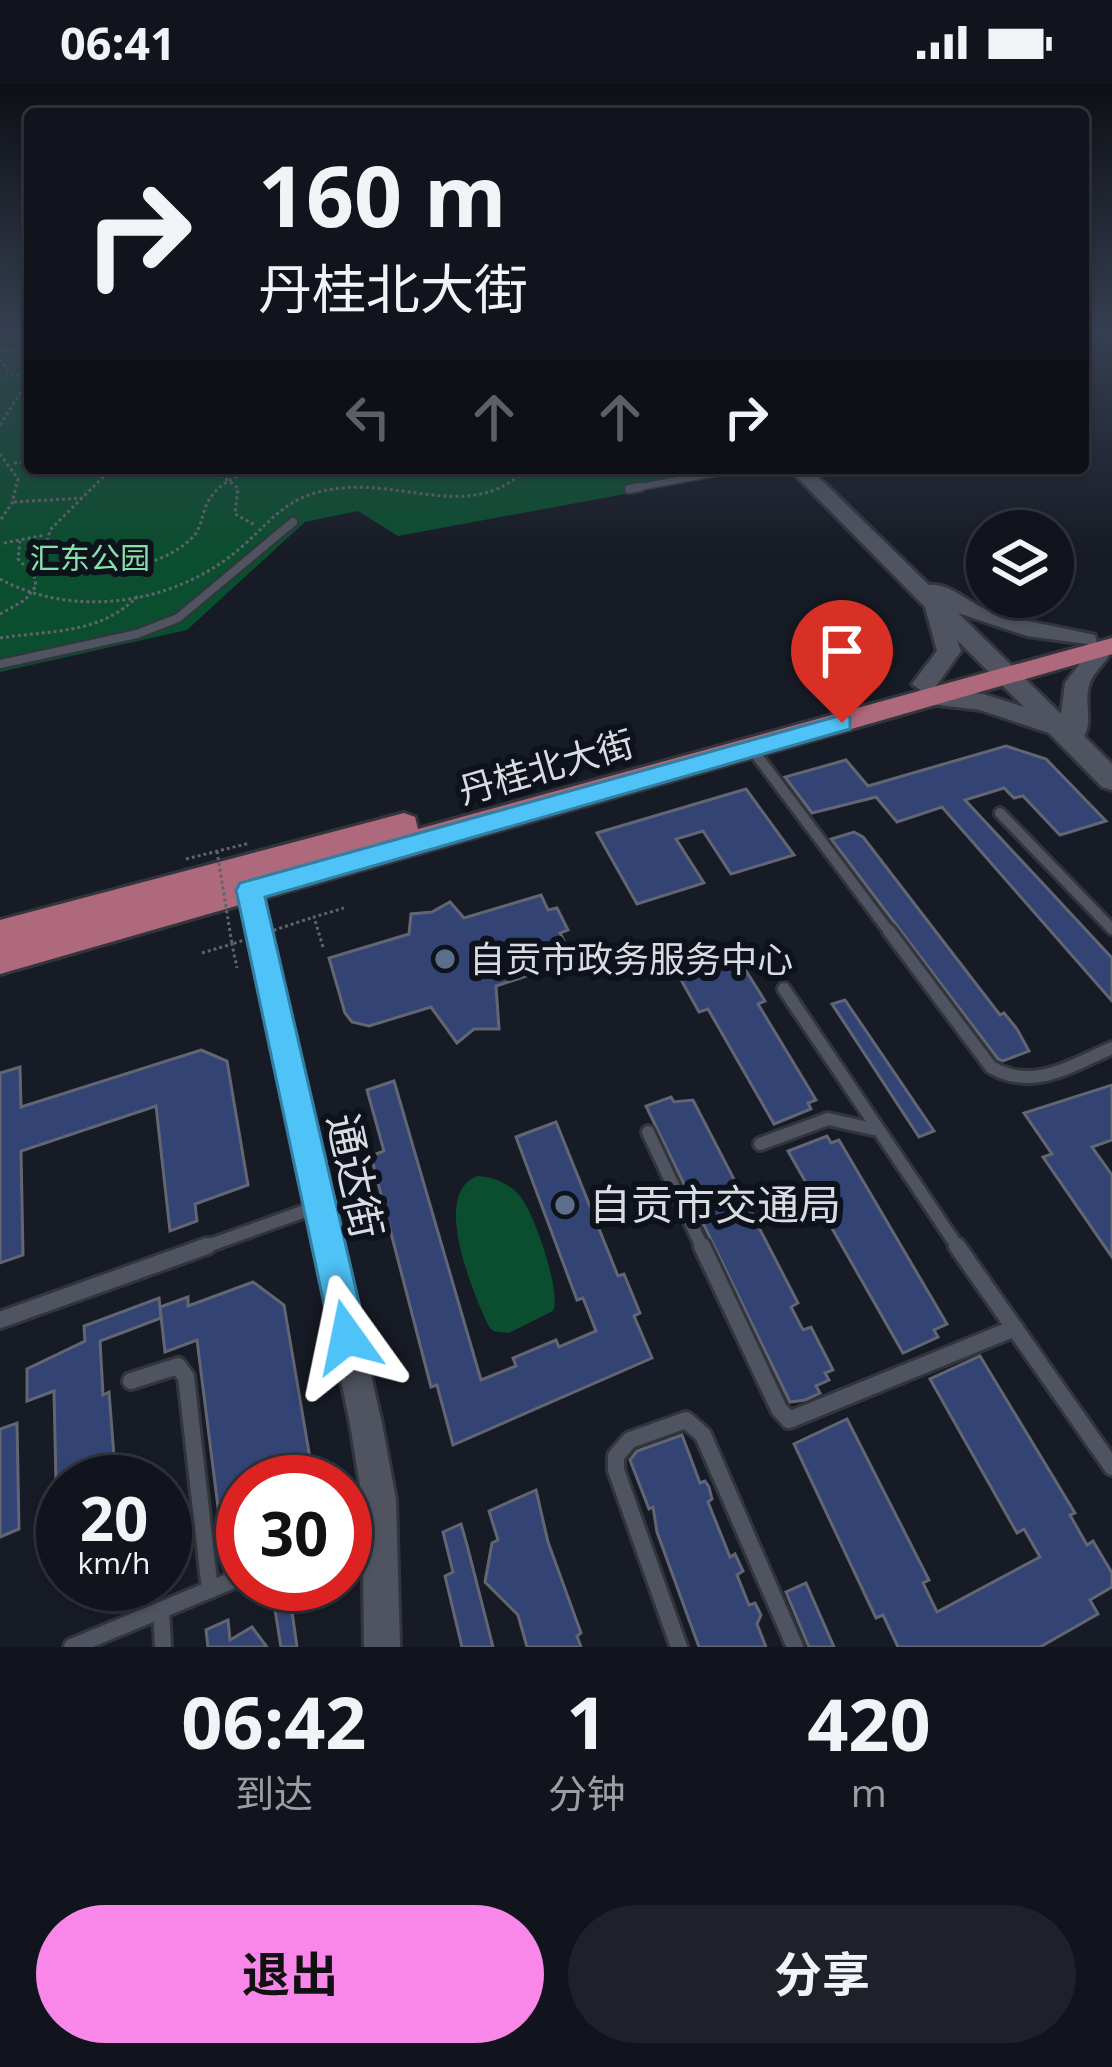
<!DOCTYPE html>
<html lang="zh">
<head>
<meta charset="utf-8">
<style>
	body { margin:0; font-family:"Open Sans","Noto Sans SC",sans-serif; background:#1e2129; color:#f1f3f6; height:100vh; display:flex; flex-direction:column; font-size:45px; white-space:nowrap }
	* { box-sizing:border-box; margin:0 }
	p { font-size:39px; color:#9c9ea3 }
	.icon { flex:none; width:66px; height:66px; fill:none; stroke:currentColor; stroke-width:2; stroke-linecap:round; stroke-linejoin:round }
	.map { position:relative; height:1563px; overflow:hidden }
	.drawer { display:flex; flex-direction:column; background:#11141c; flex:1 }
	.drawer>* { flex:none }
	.guide { position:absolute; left:24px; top:24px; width:1065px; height:366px; border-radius:12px; box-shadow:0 3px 9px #0004,0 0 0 3px #30333b; background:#11141c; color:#f1f3f6; overflow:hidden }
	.tools { position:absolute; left:966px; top:426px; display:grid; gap:24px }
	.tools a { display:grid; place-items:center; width:108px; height:108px; border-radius:50%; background:#11141c; box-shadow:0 3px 9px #0004,0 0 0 3px #30333b; font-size:60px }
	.speed { position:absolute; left:36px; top:1371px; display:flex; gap:24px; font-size:60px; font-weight:700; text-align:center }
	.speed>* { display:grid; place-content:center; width:156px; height:156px; border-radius:50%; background:#11141c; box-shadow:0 3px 9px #0004,0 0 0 3px #30333b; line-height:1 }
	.speed small { font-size:30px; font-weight:400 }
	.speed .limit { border:18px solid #d22; background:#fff; color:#111 }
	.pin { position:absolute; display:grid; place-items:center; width:102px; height:102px; color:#fff; margin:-123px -51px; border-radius:50% 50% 50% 0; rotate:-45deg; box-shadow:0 0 12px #0007 }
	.pin .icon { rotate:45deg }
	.me { position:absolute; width:132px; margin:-66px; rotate:348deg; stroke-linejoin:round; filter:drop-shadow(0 0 9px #0008) }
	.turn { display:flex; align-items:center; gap:42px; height:252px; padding:0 36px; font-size:54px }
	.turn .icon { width:156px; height:156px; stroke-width:2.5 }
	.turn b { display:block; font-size:84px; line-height:102px }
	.lanes { display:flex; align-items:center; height:114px; padding:0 36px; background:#0003; justify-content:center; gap:60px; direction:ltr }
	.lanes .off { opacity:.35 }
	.eta { display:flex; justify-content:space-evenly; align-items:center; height:204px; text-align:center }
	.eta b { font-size:72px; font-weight:700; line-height:84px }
	.action { display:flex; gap:24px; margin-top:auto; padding:24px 36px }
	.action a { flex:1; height:138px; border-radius:72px; background:#f987e9; color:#111; font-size:48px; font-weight:700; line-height:138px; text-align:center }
	.action a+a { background:#1e2129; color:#f1f3f6 }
	.status { display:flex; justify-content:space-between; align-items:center; height:84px; padding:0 60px; background:#11141c; direction:ltr }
	.status svg { height:33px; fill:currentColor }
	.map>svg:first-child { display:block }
	.green { fill:#0b4e2f }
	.building { fill:#334374; stroke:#616672; stroke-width:3 }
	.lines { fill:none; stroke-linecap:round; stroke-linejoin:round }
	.lane-far4-casing { stroke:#33353c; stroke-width:9 }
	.lane-far3-casing { stroke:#33353c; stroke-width:12 }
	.lane-far2-casing { stroke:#33353c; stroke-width:16 }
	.lane-far1-casing { stroke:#33353c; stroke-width:18 }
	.lane-casing { stroke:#33353c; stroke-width:22 }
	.street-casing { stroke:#33353c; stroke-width:6 }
	.secondary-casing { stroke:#33353c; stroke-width:6 }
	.primary-casing { stroke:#33353c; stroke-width:6 }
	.path { stroke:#5f636b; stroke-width:3; stroke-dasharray:3 3; stroke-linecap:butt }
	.lane-far4 { stroke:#4f5460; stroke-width:6 }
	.lane-far3 { stroke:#4f5460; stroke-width:8 }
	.lane-far2 { stroke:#4f5460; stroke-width:10 }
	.lane-far1 { stroke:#4f5460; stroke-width:12 }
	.lane { stroke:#4f5460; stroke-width:16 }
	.street { fill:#4f5460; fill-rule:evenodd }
	.secondary { fill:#4f5460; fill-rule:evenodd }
	.primary { fill:#af697d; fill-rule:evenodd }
	.path-bridge { stroke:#5f636b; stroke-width:3; stroke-dasharray:3 3; stroke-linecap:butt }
	.route { fill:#4fc3f7; stroke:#337fa1; stroke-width:3 }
	.service-dot { fill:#5c6f8a; stroke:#0e121b; stroke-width:4.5 }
	.labels { text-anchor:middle; stroke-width:12; stroke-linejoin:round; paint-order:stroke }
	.far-park-label { font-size:30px; fill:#85e1ac; stroke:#0e121b }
	.street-label { font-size:36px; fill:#d9dce3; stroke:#0e121b }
	.poi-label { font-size:36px; fill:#d9dce3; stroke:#0e121b; text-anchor:start }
	.near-street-label { font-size:42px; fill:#d9dce3; stroke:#0e121b }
	.near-poi-label { font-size:42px; fill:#d9dce3; stroke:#0e121b; text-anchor:start }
</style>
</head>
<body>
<div class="status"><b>06:41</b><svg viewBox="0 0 49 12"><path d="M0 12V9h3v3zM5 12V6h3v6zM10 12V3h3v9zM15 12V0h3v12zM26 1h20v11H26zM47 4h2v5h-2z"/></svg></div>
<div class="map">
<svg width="1112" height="1563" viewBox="0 0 1112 1563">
	<rect width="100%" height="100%" fill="#171b25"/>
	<g class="green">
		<path d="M30,253V384H766L398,452L358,427L305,438L187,546L0,588V254Z"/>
		<path d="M478,1092C494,1093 510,1100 520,1112C534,1128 562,1210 553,1227L509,1249L493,1247L488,1241C473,1208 430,1108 478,1092Z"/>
	</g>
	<g class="building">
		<path d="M1006,662L1046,675L1106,737L1060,751L1023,712L1014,714L1004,704L965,716L1112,874V917L942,723L897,738L876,713L812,729L785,693L846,676L868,702Z"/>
		<path d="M746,705L794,771L731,790L703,747L676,755L704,799L637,820L597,749Z"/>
		<path d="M854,748L863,753L1000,931L1004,929L1017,945L1029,967L1003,977L998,975L831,755Z"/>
		<path d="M541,811L548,826L557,824L568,846L560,849L565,859L560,877L548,885L496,902L499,945H474L457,959L431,923L369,942L352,938L345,929L329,874L409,850L411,830L432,828L450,818L464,834Z"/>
		<path d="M733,866L765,917L758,920L816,1016L808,1019L811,1025L774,1040L708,925L699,928L680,894L712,884L706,875Z"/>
		<path d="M845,916L934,1047L919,1053L832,920Z"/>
		<path d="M201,966L227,977L248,1101L195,1120L197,1137L170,1147L156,1022L21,1067L23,1171L0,1179V989L20,983L21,1023Z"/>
		<path d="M394,997L481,1296L516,1282L513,1274L556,1256L559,1263L596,1247L583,1214L577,1216L516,1053L556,1038L618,1192L624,1190L640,1229L634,1232L652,1274L453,1361L437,1301L431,1303L371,1072L384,1067L367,1006Z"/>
		<path d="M1112,1001V1056L1092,1063L1112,1091V1173L1043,1073L1052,1070L1024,1029Z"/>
		<path d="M671,1013L674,1018L693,1016L798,1219L791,1223L803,1246L811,1243L833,1286L825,1289L829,1296L816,1302L820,1309L805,1316L790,1318L646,1022Z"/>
		<path d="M827,1052L831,1059L839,1056L947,1240L934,1246L938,1253L903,1269L788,1067Z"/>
		<path d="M253,1198L284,1221L314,1398H243V1456L229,1462L228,1452L222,1455L197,1256L165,1268L160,1223L188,1213V1222Z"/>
		<path d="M159,1214L161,1234L100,1257L103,1311L109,1308L116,1398L56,1399L54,1307L27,1317V1285L85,1257L84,1242Z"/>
		<path d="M980,1272L1075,1429L1070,1431L1087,1461L1093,1457L1112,1489V1503L1090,1516L1098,1530L1040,1563H898L883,1531L876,1534L794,1360L847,1335L929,1496L923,1499L937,1528L1040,1473L1024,1445L1017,1449L930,1295Z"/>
		<path d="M17,1339L19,1445L0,1453V1345Z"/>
		<path d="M682,1351L700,1399L705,1397L709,1403L712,1415L708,1418L730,1473L735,1470L743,1487L737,1491L749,1521L755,1519L761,1531L757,1540L766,1563H699L657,1448L653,1423L649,1425L630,1376L637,1367Z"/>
		<path d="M536,1406L548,1458L581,1549L577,1552L581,1563H527L518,1531L485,1498L492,1459L498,1456L489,1427Z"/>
		<path d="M461,1440L467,1461L493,1563H462L445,1492L453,1488L443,1448Z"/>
		<path d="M806,1499L834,1563H809L786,1508Z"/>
		<path d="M290,1513L297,1563H281L274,1520Z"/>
		<path d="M228,1536L230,1556L252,1543L267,1563H208L206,1546Z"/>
	</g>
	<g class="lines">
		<defs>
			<path id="lane-far4" d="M629,405L743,384"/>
			<g id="lane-far3">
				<path d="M629,405L640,403"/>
				<path d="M0,580L137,550L178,534L293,438"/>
			</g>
			<g id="lane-far2">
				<path d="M752,665L891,850"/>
				<path d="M1000,729L1112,845"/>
			</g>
			<g id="lane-far1">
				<path d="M889,847L991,983C1033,1008 1072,981 1112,964"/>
				<path d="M784,905L959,1165"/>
				<path d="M648,1048L703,1165"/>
				<path d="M760,1060L828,1035L873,1045"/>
				<path d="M199,1165L319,1122"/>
			</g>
			<g id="lane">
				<path d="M702,1162L779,1325L789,1336L1015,1244"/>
				<path d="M957,1162L1112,1383"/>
				<path d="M0,1236L207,1162"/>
				<path d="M131,1297L178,1282L186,1293L210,1506"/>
				<path d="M345,1450L375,1437"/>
				<path d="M161,1526L163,1563"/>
				<path d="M72,1563L243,1492"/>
				<path d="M679,1563L616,1386V1372L630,1356L686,1336L703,1351L795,1563"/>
			</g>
			<path id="street" d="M247,782L254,784L258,790L382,1340L396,1415L400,1563H364L362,1415L350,1340L236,790L240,784Z"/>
			<g id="secondary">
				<path d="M0,250H30V251L0,256Z"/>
				<path d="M788,384H809L929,501C948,499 964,515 981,523C1018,538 1057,542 1095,551L1097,560L1112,558C1112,578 1094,583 1089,602C1084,619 1093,638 1084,652L1112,680V706L1102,703L1049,649L980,626L922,619L918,613L922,607L912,600L937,567L925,523ZM958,529L1027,552L1094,561L1065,599L1061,630ZM957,556L1024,623L983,610L934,605L961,567Z"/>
			</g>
			<path id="primary" d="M1112,554V570L0,890V836L404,729L415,733L418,745Z"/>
		</defs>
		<use href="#lane-far4" class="lane-far4-casing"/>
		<use href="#lane-far3" class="lane-far3-casing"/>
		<use href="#lane-far2" class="lane-far2-casing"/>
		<use href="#lane-far1" class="lane-far1-casing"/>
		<use href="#lane" class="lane-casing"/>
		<use href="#street" class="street-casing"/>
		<use href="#secondary" class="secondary-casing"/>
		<use href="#primary" class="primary-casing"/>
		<g class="path">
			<path d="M0,267H30"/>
			<path d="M0,275L10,289L26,294"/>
			<path d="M0,341L30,293"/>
			<path d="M0,370L18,395L12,419L0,437"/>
			<path d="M14,379L30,378"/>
			<path d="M112,384L50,446L47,458C81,498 154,489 191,455C201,446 201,434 206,422C215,400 237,392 257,384"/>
			<path d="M211,384L238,404L235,430L255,441"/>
			<path d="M373,384L411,390L449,384"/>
			<path d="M14,418L82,414"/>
			<path d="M4,459L45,451"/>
			<path d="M0,495C71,533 163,522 228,474C272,441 280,410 342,404C407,397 475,438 527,384"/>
			<path d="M0,530L25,516L36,502L34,491L18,475L20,457"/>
			<path d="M0,554C51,546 99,551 138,512"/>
			<path d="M186,775L250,759"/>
			<path d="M323,863L314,833L344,824"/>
			<path d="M202,869L232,860L237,884"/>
		</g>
		<use href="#lane-far4" class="lane-far4"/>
		<use href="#lane-far3" class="lane-far3"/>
		<use href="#lane-far2" class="lane-far2"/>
		<use href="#lane-far1" class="lane-far1"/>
		<use href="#lane" class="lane"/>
		<use href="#street" class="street"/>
		<use href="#secondary" class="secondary"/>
		<use href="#primary" class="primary"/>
		<path class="path-bridge" d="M217,767L232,860L314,833"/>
	</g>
	<linearGradient id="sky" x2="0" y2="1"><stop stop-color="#0d0f14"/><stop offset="0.53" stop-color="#363f51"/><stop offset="1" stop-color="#363f51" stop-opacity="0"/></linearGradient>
	<rect width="1112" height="469" fill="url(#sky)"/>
	<path class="route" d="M842,631L850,633V645L265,813L367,1253L361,1267L347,1272L334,1267L236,806L240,799Z"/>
	<g class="service-dot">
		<circle cx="445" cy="875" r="12"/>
		<circle cx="565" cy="1121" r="12"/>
	</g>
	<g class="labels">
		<g class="far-park-label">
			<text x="90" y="485">汇东公园</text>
		</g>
		<g class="street-label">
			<text transform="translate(546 683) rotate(-16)" y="13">丹桂北大街</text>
		</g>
		<g class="poi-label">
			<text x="469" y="888">自贡市政务服务中心</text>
		</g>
		<g class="near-street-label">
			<text transform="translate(355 1092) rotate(78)" y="15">通达街</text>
		</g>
		<g class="near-poi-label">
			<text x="589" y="1136">自贡市交通局</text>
		</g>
	</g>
</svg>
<div class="tools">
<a><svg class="icon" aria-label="layers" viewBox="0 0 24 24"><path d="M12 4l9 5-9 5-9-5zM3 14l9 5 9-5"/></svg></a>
</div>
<div class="speed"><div>20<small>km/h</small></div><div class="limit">30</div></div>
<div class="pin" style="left:842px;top:639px;background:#d93025"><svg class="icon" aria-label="arrive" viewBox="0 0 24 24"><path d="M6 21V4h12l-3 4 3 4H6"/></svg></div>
<svg class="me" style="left:347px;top:1253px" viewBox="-20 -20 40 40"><path d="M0-17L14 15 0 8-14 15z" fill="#4fc3f7" stroke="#fff" stroke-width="4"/></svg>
<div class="guide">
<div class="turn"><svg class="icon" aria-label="right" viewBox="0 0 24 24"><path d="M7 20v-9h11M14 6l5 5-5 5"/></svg><div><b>160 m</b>丹桂北大街</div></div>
<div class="lanes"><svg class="icon off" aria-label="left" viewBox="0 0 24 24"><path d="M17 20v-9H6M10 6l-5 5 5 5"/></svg><svg class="icon off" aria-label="ahead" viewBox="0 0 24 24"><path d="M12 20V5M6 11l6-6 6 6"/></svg><svg class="icon off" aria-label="ahead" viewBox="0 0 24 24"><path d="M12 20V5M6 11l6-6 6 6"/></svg><svg class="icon" aria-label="right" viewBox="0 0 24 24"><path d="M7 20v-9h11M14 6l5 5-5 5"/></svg></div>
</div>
</div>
<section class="drawer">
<div class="eta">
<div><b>06:42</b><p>到达</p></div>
<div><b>1</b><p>分钟</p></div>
<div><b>420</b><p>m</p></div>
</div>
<div class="action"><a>退出</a><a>分享</a></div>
</section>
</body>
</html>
